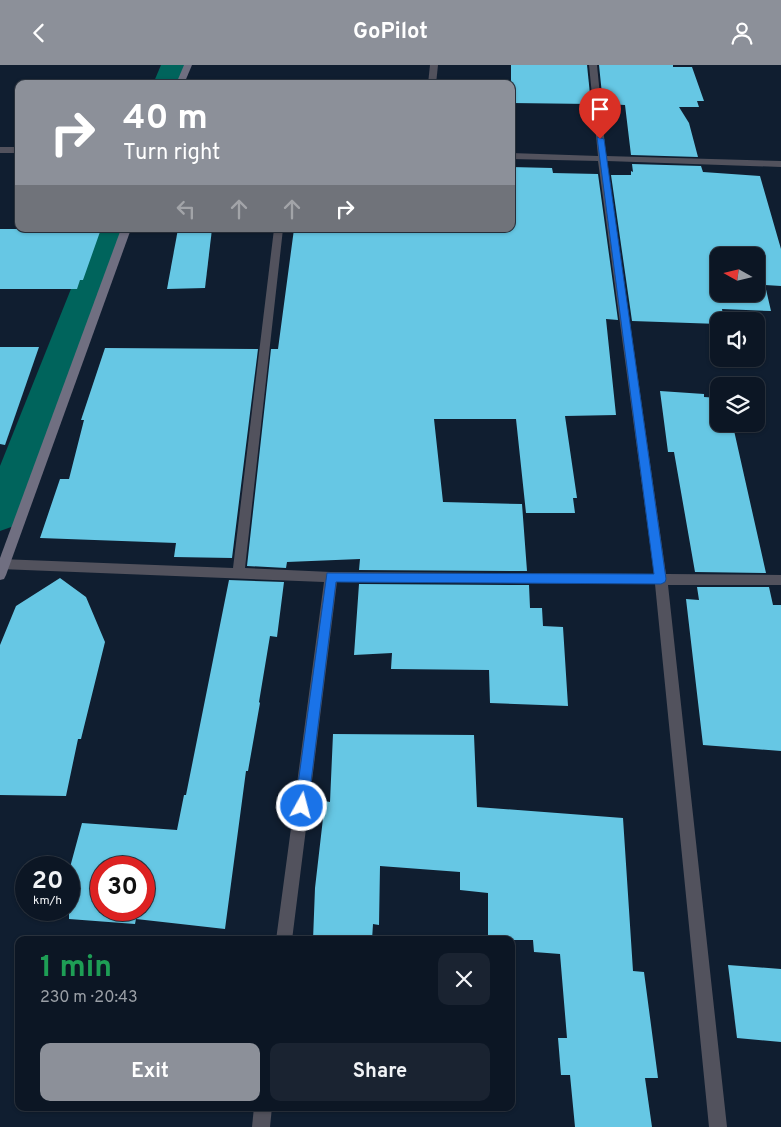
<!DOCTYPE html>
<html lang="en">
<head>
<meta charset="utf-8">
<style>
	body { margin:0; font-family:Overpass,sans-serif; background:#1a2331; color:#f1f3f6; height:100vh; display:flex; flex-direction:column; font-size:19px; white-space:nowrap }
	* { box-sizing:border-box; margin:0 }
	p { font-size:16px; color:#9a9fa6 }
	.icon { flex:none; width:28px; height:28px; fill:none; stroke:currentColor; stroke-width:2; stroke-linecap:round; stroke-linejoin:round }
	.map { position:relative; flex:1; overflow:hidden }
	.drawer { position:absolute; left:15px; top:871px; width:500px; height:175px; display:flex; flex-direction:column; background:#0c1624; border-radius:10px; box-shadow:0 1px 4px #0004,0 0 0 1px #2c3541 }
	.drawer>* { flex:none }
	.banner { position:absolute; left:15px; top:15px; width:500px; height:152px; border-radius:10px; box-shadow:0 1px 4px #0004,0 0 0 1px #2c3541; background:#8c9099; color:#fff; overflow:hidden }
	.needle { width:32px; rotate:278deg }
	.buttons { position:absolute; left:710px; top:182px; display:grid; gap:10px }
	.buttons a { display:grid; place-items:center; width:55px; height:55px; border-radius:10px; background:#0c1624; box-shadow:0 1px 4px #0004,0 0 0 1px #2c3541; font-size:25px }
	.speed { position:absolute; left:15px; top:791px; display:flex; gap:10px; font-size:25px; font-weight:700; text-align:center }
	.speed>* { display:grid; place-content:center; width:65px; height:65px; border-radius:50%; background:#0c1624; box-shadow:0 1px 4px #0004,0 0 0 1px #2c3541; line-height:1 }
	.speed small { font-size:12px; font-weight:400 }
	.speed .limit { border:8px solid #d22; background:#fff; color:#111 }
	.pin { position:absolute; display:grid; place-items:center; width:42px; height:42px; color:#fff; margin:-51px -21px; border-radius:50% 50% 50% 0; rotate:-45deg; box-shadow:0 0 5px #0007 }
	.pin .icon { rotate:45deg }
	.me { position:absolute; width:55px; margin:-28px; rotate:7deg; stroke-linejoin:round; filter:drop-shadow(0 0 4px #0008) }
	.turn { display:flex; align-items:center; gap:18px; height:105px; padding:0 25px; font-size:22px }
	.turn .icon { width:65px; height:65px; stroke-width:2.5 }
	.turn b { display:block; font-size:35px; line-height:42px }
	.lanes { display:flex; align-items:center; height:48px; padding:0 25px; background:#0003; justify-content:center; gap:25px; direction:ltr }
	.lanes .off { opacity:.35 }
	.round { display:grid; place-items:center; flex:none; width:52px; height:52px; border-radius:10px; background:#1a2331 }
	.headline { display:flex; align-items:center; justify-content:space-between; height:85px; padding:0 25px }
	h1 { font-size:30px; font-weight:700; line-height:38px; color:#1e9e55 }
	.primary-button { display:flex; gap:10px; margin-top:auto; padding:10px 25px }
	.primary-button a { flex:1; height:58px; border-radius:10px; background:#8c9099; color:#fff; font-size:20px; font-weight:700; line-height:58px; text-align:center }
	.primary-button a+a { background:#1a2331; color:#f1f3f6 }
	header { display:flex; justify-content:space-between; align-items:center; height:65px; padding:0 25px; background:#8c9099; color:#fff; font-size:22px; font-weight:700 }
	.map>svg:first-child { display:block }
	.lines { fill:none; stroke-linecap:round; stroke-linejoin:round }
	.canal { fill:#00645c; fill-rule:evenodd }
	.building { fill:#66c7e4; fill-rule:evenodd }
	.street { fill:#52525d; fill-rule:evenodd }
	.secondary { fill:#706f81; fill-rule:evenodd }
	.route { fill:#1a73e8; stroke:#114b97 }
</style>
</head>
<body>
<header><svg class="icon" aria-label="back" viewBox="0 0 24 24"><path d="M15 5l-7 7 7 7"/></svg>GoPilot<svg class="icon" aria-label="person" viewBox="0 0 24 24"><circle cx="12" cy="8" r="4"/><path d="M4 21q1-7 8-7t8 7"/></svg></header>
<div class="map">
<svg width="781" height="1062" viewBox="0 0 781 1062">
	<rect width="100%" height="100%" fill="#101e30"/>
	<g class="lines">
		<g class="canal">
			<path d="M161,0H187L179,19H153Z"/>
			<path d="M95,164H125L19,450L14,461L0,466V401Z"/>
		</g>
	</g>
	<g class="building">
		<path d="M511,0H587L591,39L511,38Z"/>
		<path d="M599,0H673V2H692L704,36H697L699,42H679L689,58L698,92L631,90L625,40L603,39Z"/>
		<path d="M632,99L701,101L703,107L760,111L781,184V221L765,220L771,246L722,244L724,256H719V259L632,256L611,110H631V106L633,107ZM719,191H756V229H719Z"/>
		<path d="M511,102L552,103L553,108L598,109L618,255L606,254L616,350L565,351L577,433H573L575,448H526L516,354H434L443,437L522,439L527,506L359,505L360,494L287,497L286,503L247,501L271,284H278L294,164H511Z"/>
		<path d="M0,164H101L83,215H80L77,224H0Z"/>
		<path d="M178,164H212L205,223L167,224Z"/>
		<path d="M0,282H39L5,380L0,379Z"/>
		<path d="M105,283L258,284L232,493L174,492L176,478L40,473L60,414H69L84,355H81Z"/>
		<path d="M660,326L704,329V332L719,333V360L733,361L766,508L695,507L674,387H668Z"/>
		<path d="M60,513L86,532L105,577L81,674H78L66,731L0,730V580L16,541Z"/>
		<path d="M229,515L284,517L277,572L270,571L259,637L260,638L248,706H246L225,864L136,854L135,859L69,854V806L82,758L177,765L184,730H186ZM101,802H144V845H101Z"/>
		<path d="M359,519L529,520L530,543H542L543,561L563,562L568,641L490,638L489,605L391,604L392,588L354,590Z"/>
		<path d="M697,522H769L773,540H781V686L703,680L686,534L699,535Z"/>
		<path d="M333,669L474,670L477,742L623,753L633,906L644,907L658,1013H645L652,1062H575L570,1010H561L558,973H567L560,889L534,887L533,875H488V828L460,825V807L380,801L379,860L373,859L372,875H313L315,823L325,736L330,737Z"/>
		<path d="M728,900L781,904V977L737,973Z"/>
	</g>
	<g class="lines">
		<g class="street">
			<path d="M430,0H438L436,19H428Z"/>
			<path d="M589,0H597L606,91L781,96V102L607,96L666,509L781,510V520H668L727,1062H709L655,519L337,517L292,875H276L324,517L0,504V494L233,503L274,164H283L245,503L331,507L654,509L598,96L511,94V88L598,91Z"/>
			<rect x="0" y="82" width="19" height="6"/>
			<path d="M254,1042H272L270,1062H252Z"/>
		</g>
		<g class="secondary">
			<path d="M184,0H192L184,19H176Z"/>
			<path d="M121,164H131L6,510L4,514L0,515V493Z"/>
		</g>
	</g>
	<path class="route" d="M597,72L604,74L666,514L665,517L661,519L336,517L308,741L306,746L302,748L297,746L295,741L327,508L654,509Z"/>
</svg>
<div class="buttons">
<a><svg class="needle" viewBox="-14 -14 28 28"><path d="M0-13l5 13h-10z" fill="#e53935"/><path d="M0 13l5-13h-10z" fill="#9a9fa6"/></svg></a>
<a><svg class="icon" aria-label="sound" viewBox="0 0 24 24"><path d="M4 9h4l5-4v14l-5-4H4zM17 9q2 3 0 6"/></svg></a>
<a><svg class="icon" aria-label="layers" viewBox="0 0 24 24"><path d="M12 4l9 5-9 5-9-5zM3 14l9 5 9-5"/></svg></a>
</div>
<div class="speed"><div>20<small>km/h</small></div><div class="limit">30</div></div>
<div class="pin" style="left:600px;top:74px;background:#d93025"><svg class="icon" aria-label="arrive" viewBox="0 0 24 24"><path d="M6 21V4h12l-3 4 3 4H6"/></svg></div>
<svg class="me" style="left:302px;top:741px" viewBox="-20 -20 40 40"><circle r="17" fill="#1a73e8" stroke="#fff" stroke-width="3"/><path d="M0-11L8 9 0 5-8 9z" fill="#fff"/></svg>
<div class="banner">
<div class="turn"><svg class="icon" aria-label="right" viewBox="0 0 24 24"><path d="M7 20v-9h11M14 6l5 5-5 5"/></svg><div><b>40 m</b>Turn right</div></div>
<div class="lanes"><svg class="icon off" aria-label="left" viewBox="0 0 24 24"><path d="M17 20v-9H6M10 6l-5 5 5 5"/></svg><svg class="icon off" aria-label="ahead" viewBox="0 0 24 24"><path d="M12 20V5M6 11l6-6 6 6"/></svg><svg class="icon off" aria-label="ahead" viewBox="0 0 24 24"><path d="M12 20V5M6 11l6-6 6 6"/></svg><svg class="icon" aria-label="right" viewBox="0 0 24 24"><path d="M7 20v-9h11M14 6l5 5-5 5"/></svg></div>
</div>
<section class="drawer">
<div class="headline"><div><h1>1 min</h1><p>230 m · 20:43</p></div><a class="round"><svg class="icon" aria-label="close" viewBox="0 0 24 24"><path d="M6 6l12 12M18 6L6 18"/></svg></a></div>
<div class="primary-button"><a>Exit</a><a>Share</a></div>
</section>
</div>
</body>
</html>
